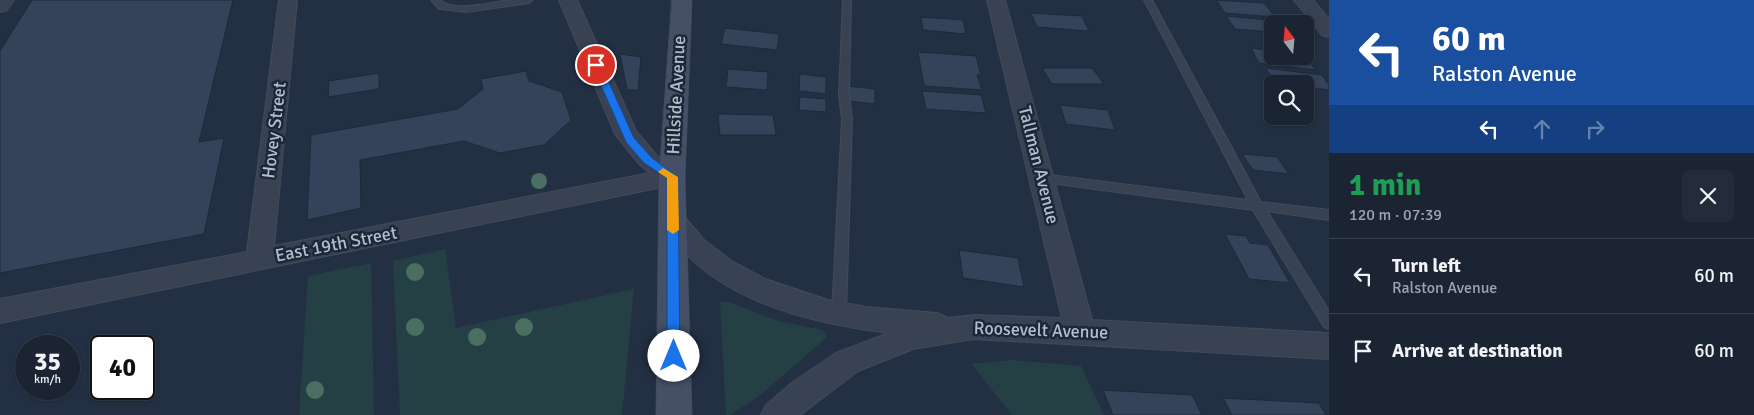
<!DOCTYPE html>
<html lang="en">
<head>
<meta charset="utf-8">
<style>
	body { margin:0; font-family:Signika,sans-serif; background:#232c3a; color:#f1f3f6; height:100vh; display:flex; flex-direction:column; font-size:19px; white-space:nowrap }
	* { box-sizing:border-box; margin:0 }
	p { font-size:16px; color:#9fa4ac }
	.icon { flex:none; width:28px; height:28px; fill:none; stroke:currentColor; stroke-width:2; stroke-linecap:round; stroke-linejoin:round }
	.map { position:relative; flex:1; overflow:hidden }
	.details { display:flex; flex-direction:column; background:#1a2432; width:425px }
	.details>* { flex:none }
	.hud { background:#1a4fa0; color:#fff; overflow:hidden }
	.needle { width:32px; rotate:344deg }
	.tools { position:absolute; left:1264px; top:15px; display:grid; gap:10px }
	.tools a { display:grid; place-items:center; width:50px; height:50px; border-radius:8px; background:#1a2432; box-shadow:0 1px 4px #0004,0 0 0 1px #38414d; font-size:25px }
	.speed { position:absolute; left:15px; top:335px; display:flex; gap:10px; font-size:25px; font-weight:700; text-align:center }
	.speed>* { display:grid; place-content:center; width:65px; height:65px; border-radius:50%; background:#1a2432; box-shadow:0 1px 4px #0004,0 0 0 1px #38414d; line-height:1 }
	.speed small { font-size:12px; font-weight:400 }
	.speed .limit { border:2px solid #111; border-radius:8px; background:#fff; color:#111 }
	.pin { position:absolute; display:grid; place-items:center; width:42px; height:42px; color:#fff; margin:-21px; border:2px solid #fff; border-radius:50%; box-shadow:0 1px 5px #0007 }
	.me { position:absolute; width:55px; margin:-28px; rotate:0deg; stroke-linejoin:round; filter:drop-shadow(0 0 4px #0008) }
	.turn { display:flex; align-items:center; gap:18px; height:105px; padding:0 20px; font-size:22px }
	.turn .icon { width:65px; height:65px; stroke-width:2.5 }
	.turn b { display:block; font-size:35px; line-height:42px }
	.lanes { display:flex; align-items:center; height:48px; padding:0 20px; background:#0003; justify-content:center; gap:25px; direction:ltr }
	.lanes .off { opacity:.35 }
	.round { display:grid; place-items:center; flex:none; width:52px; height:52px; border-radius:8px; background:#232c3a }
	.overview { display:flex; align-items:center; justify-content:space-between; height:85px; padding:0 20px }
	h1 { font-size:30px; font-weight:700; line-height:38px; color:#1e9e55 }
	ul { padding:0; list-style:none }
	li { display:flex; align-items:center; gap:15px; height:75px; padding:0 20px; border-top:1px solid #38414d }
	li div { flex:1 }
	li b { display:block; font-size:19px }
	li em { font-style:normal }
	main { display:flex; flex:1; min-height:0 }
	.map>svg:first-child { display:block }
	.green { fill:#254044 }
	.building { fill:#34435a; stroke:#1e293a }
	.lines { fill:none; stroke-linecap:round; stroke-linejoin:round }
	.lane-casing { stroke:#414b5c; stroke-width:2 }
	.street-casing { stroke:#414b5c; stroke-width:2 }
	.secondary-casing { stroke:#414b5c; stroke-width:1 }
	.lane { fill:#384253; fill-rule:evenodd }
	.street { fill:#384253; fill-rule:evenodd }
	.secondary { fill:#455066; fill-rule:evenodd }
	.tree { fill:#4a6e60 }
	.route { fill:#1a73e8; stroke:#114b97 }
	.slow { fill:#f59e0b }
	.labels { text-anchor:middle; stroke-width:5; stroke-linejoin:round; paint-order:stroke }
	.street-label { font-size:18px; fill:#b5bdcd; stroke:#1c2738 }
</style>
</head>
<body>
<main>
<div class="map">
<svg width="1329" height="415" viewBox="0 0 1329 415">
	<rect width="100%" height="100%" fill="#233043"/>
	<g class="green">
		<path d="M445,249L456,328L634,289L622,415H400L393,261Z"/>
		<path d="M371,263L374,415H299L308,276Z"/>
		<path d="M720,302H729L778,321L822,330L827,337L758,397L730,415H726Z"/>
		<path d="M1011,360L1081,366L1104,415H1012L972,364Z"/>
	</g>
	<g class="building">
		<path d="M32,0H233L199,142L224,138L204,234L0,273V51Z"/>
		<path d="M1216,0L1264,3L1275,17L1225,13Z"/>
		<path d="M1031,13L1082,16L1089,31L1037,27Z"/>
		<path d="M1226,16L1280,21L1282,24H1272V32L1235,29Z"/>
		<path d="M921,17L963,20L966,34L923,30Z"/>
		<path d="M725,28L779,34L777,50L721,44Z"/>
		<path d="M1251,48L1272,51V56L1306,55L1315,70L1259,63Z"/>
		<path d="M918,52L976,56L981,75H977L982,90L924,86Z"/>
		<path d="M620,54L641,57L638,90H627Z"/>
		<path d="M1042,68H1092L1104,84H1052Z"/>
		<path d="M1266,68L1322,75L1329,85V90L1305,87V84L1275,83Z"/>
		<path d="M728,69L768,72L767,90L726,87Z"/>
		<path d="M526,71L529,81L562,92L571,120L544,145L500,153L464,141L360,160L361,208L307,220L311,135L458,109L483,89L481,79Z"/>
		<path d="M379,73V89L328,97L329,81Z"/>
		<path d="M800,74L826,77V94L799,91Z"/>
		<path d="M848,86L875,89V104L848,101Z"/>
		<path d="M922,91L981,95L986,113L926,109Z"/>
		<path d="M800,97L826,99V112L799,110Z"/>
		<path d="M1060,105L1108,110L1115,130L1066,124Z"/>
		<path d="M718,114L773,115L776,135H720Z"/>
		<path d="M1242,154L1277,157L1289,174L1253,170Z"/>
		<path d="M1225,234L1246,236L1250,243L1268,245L1290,283L1249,279Z"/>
		<path d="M959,250L1018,258L1024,287L963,278Z"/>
		<path d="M1103,390L1192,395L1202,415H1113Z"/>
		<path d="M1223,398L1319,403L1326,415H1232Z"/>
	</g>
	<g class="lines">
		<defs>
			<g id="lane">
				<path d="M431,0H440C454,13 492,2 510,0C517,0 526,0 533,0L529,3L466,12L439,9Z"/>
				<path d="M843,0H851L849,95L852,119L846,313L844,317L839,319L834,317L832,313L842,119L839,95Z"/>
				<path d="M1144,0H1152L1261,202L1329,210V220L1267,211L1329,311V329L1324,327L1253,210L1042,182L1036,178L1042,174L1248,200Z"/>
			</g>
			<g id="street">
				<path d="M0,0H14L6,11L0,12Z"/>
				<path d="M279,0H297L274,246L650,173L640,165L615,134L559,0H577L636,131L656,155L680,171L684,177L680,183L672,185L0,323V299L247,252Z"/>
				<path d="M987,0H1005L1092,320L1329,333V359L974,339L913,349L858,371L800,415H761L766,405L793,382L836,353L889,333C806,323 705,298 660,220L664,214L673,211L682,214L704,240L733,262L765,279L828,300L866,307L937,313L948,318L974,315L1062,318Z"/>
				<path d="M1294,0H1313L1329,19V37L1322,35Z"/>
			</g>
			<path id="secondary" d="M672,0H692L685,177L692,415H656L659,177Z"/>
		</defs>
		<use href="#lane" class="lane-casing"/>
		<use href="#street" class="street-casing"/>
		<use href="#secondary" class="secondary-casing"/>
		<use href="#lane" class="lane"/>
		<use href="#street" class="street"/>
		<use href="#secondary" class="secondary"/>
	</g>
	<g class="tree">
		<circle cx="539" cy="181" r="8"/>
		<circle cx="415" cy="272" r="9"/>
		<circle cx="415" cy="327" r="9"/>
		<circle cx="524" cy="327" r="9"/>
		<circle cx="477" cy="337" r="9"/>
		<circle cx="315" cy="390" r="9"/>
	</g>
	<path class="route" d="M596,62L601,65L634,138L652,158L678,177L680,356L678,360H669L667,356V178L644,163L626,142L592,65Z"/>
	<path class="slow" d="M663,168L678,177L679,230L673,234L667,230V178L658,172Z"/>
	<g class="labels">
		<g class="street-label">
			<text transform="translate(676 95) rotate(-87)" y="6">Hillside Avenue</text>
			<text transform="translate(274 130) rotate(-83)" y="6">Hovey Street</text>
			<text transform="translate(1039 165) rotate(76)" y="6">Tallman Avenue</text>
			<text transform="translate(336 244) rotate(-11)" y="6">East 19th Street</text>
			<text transform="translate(1041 330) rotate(2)" y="6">Roosevelt Avenue</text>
		</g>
	</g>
</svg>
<div class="tools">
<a><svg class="needle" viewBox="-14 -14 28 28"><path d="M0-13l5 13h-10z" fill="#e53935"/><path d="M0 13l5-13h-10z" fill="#9fa4ac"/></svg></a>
<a><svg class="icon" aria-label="search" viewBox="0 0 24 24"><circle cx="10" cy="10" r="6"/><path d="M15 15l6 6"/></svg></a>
</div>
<div class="speed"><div>35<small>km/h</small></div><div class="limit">40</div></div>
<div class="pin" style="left:596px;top:65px;background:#d93025"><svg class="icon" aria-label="arrive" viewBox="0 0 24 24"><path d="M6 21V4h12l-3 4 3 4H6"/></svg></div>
<svg class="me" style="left:674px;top:356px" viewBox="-20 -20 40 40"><circle r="19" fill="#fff"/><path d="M0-13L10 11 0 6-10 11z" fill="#1a73e8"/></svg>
</div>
<section class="details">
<div class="hud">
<div class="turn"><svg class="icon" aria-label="left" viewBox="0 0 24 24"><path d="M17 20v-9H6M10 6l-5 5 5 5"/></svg><div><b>60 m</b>Ralston Avenue</div></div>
<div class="lanes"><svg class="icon" aria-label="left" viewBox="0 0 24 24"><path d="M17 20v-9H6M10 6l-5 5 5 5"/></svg><svg class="icon off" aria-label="ahead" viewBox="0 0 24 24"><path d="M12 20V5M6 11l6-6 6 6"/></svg><svg class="icon off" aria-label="right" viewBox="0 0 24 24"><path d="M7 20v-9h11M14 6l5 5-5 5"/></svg></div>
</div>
<div class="overview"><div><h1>1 min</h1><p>120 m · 07:39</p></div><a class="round"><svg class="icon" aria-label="close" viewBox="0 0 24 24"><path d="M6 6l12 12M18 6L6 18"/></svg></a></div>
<ul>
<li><svg class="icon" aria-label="left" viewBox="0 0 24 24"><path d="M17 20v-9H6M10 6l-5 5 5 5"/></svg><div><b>Turn left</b><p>Ralston Avenue</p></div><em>60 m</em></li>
<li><svg class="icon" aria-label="arrive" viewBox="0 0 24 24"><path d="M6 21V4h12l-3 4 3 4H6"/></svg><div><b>Arrive at destination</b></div><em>60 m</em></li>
</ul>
</section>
</main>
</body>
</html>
